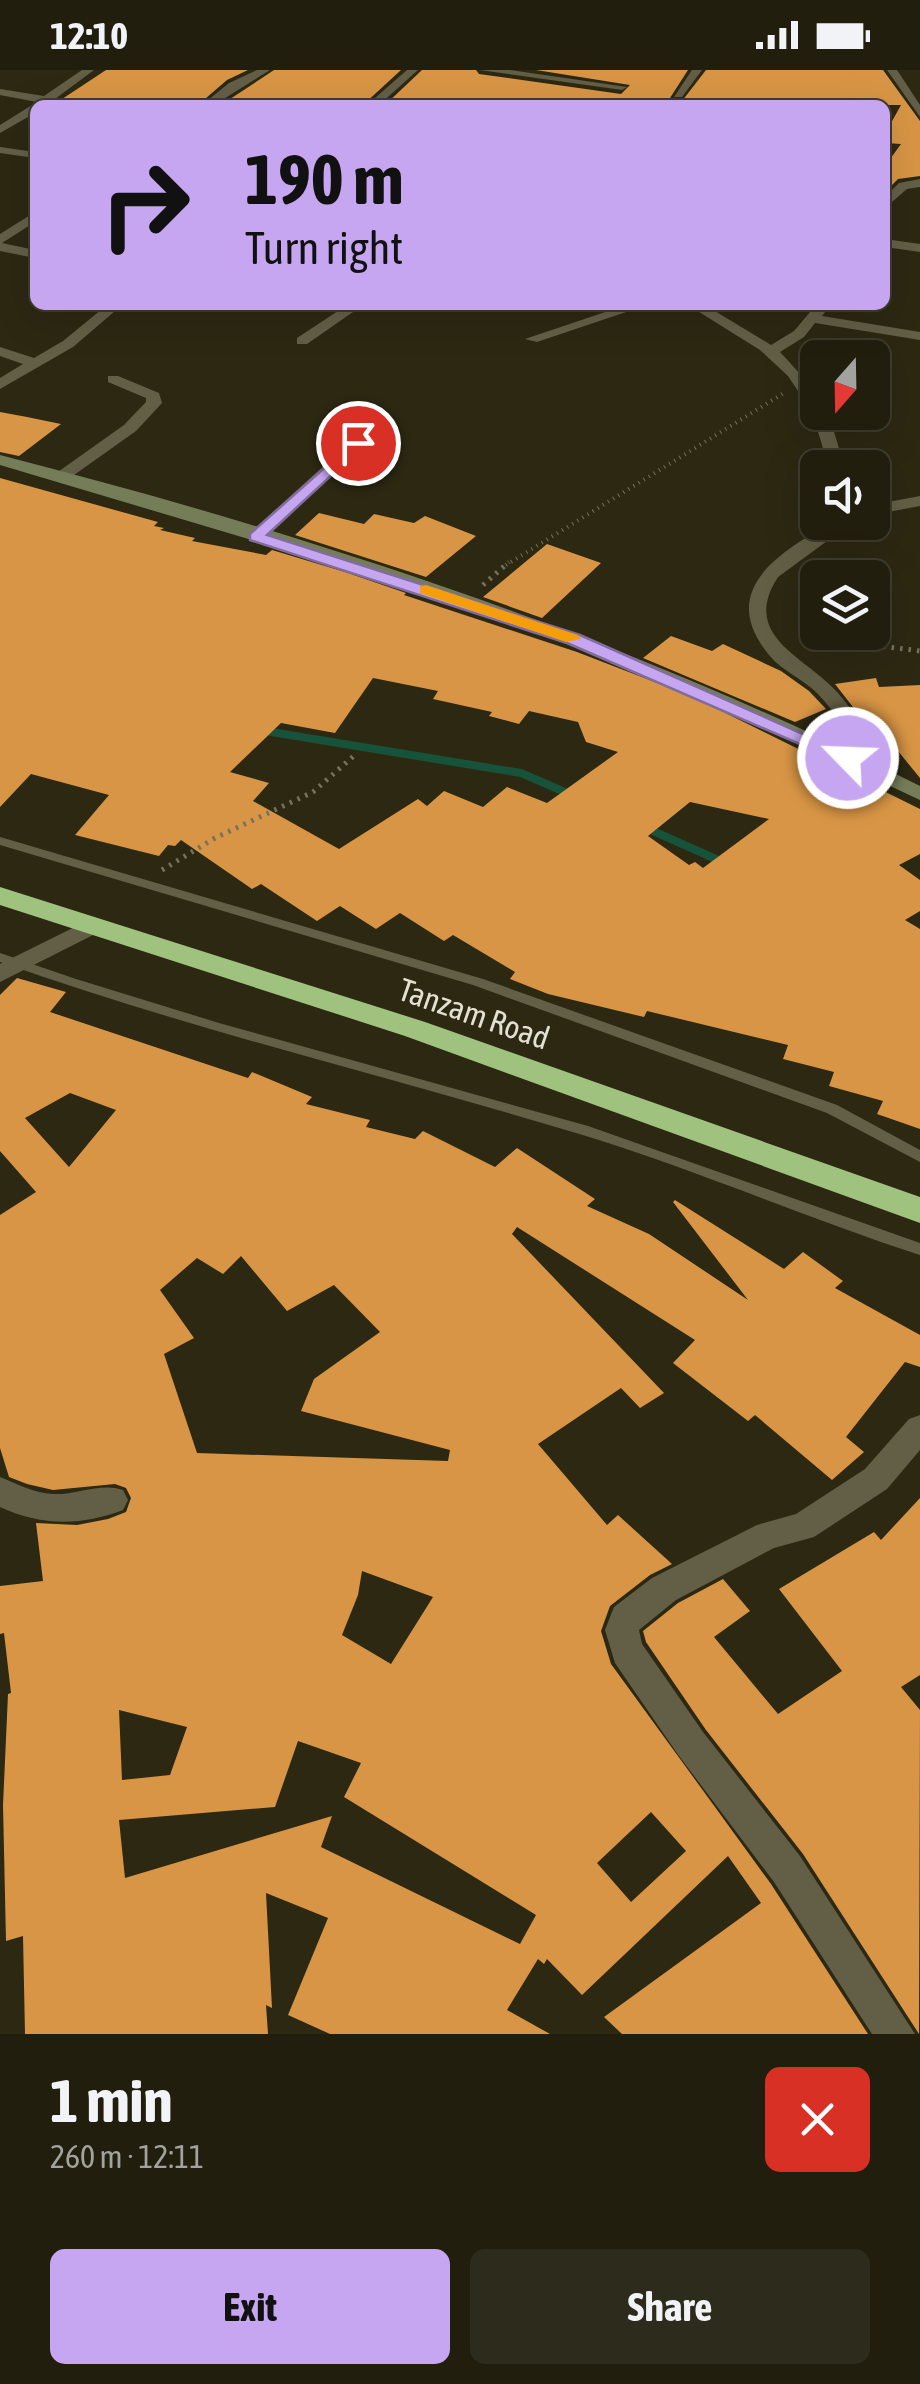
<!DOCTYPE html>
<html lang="en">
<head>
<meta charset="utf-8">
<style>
	body { margin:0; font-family:"Asap Condensed",sans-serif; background:#2d2b1c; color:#f1f3f6; height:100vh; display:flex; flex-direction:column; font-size:38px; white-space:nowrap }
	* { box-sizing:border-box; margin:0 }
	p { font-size:32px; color:#a2a29e }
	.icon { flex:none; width:55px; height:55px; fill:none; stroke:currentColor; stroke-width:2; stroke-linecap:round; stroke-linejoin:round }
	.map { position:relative; height:1964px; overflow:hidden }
	.sheet { display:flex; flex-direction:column; background:#211e0e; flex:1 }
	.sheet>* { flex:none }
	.banner { position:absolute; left:30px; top:30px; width:860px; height:210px; border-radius:15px; box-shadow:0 10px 40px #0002,0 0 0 2px #3e3c2e; background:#c6a6f0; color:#111; overflow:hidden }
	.needle { width:65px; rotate:200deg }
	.buttons { position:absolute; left:800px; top:270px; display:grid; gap:20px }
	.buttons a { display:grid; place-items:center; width:90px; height:90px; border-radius:15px; background:#211e0e; box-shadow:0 10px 40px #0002,0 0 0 2px #3e3c2e; font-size:50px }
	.pin { position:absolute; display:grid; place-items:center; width:85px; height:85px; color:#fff; margin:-42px; border:5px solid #fff; border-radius:50%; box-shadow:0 2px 10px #0007 }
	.me { position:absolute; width:110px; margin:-55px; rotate:294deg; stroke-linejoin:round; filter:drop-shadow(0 0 8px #0008) }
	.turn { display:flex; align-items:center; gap:35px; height:210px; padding:0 50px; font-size:45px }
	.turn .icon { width:130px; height:130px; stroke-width:2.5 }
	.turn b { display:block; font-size:70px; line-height:85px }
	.round { display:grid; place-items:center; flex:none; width:105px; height:105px; border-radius:15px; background:#2d2b1c }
	.headline { display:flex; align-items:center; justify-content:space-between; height:170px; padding:0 50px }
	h1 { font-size:60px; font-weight:700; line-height:75px }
	.button { display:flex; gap:20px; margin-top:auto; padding:20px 50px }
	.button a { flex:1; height:115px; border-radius:15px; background:#c6a6f0; color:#111; font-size:40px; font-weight:700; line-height:115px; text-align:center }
	.button a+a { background:#2d2b1c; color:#f1f3f6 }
	.status { display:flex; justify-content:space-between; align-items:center; height:70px; padding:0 50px; background:#211e0e; direction:ltr }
	.status svg { height:28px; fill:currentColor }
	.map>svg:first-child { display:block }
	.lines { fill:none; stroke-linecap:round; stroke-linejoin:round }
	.stream { stroke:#16533a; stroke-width:8 }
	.building { fill:#d89545; fill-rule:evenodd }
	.path-far1 { stroke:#74715e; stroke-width:4; stroke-dasharray:1 5; stroke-linecap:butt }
	.path { stroke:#74715e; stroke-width:5; stroke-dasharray:2.5 6; stroke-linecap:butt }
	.lane { fill:#635f47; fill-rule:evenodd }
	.street { fill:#635f47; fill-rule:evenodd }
	.secondary { fill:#757d58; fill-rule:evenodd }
	.highway { fill:#9fc27e; fill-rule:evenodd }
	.route { fill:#c6a6f0; stroke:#816c9c; stroke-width:2.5 }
	.slow { fill:#f59e0b }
	.labels { text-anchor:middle; stroke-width:10; stroke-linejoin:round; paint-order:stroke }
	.street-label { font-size:32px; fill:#e3e1d3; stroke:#2c2812 }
</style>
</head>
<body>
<div class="status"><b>12:10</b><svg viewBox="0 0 49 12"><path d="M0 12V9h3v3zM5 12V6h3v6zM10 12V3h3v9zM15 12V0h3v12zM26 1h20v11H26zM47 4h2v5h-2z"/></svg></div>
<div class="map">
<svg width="920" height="1964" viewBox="0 0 920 1964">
	<rect width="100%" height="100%" fill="#2c2812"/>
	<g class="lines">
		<g class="stream">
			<path d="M259,660L521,703L574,726"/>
			<path d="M644,757L725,793"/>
		</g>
	</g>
	<g class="building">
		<path d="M106,0H248L227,10L198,35H53Z"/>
		<path d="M274,0H401L363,35H221Z"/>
		<path d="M422,0H476L479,4L621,24L630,15L536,0H688L670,28L682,31L706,0H883L920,51V106L898,109L885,122V96L901,74L885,73L891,62H886L901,35H385Z"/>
		<path d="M0,342L27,347L61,354L19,386L0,382Z"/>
		<path d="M0,408L158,452L154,456L164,458L160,460L195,468L192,471L266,485L272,480L345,502L406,523L404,525L577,582L691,626L920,739V784L899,795L920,810V841L905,850L920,859V1059L877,1044L883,1031L829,1016L834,1002L783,989L788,975L647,941L644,947L548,924L510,909L515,902L453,865L444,871L400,843L376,859L340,836L317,851L261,814L252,819L181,770L175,776L168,775L159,786L75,765L109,725L31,704L0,737ZM373,608L438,621L433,629L492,642L489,646L519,654L529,641L578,652L586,672L618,682L547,733L507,717L483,737L444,721L427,736L418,729L339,779L253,731L269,713L230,702L281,653L335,663ZM690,732L769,749L703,798L695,792L689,795L648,766Z"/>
		<path d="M319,443L364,454L374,444L414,453L425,446L476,466L426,507L295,465Z"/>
		<path d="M547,474L601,493L542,548L483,527Z"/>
		<path d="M671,566L712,581L723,574L781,601L809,621L826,639L795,652L643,588Z"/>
		<path d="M876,608L879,617L920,615V708L871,648L863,650L835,614Z"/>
		<path d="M17,908L66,922L50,942L248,1008L252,1002L312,1027L306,1034L370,1050L366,1057L415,1069L423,1061L495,1097L517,1078L595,1129L587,1136L649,1164L748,1230L673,1132L675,1130L784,1199L803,1182L843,1211L835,1218L920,1265V1297L905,1292L846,1367L864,1382L832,1410L755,1345L748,1351L673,1293L695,1270L517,1157L512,1164L664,1323L640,1338L621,1318L538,1374L607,1455L618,1445L672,1494L650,1505L610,1536L601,1561L611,1594L771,1814L868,1964H622L604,1947L761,1833L728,1786L582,1925L547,1889L544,1894L538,1889L507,1940L550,1964H330L288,1945L328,1848L266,1823L272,1938L266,1935L268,1964H25L23,1866L6,1871L3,1735L8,1624L11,1623L4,1563L0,1564V1516L43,1511L36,1453L77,1455L108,1449L126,1442L131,1428L126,1418L115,1414L53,1420L27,1414L9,1407L0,1378V1145L36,1122L0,1081V925ZM70,1023L116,1040L69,1097L25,1048ZM241,1186L287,1241L334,1215L380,1262L314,1309L301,1341L450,1380L448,1391L197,1383L164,1284L194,1268L160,1220L197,1188L223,1204ZM362,1501L433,1527L391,1594L342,1565L358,1525ZM119,1640L187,1657L170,1705L122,1710ZM298,1671L361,1693L344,1727L536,1845L520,1874L321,1777L332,1746L125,1808L119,1750L275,1737ZM651,1742L686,1781L631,1832L597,1793Z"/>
		<path d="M920,1428V1605L901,1617L920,1640L919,1964L803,1784L706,1660L646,1572L643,1561L678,1533L723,1509L750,1541L714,1567L778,1644L842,1601L779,1519L874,1462L881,1470Z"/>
	</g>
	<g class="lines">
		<path class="path-far1" d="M506,495L784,323"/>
		<g class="path">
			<path d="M483,515L509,492"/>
			<path d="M841,571L920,581"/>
			<path d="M162,800L215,768L313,722L357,683"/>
		</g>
		<g class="lane">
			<path d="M0,767L483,909L837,1035L920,1080V1092L827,1043L473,915L0,775Z"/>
			<path d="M0,883L76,909L219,953L588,1056L920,1173V1185C804,1147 692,1098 576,1063C384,1005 189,959 0,892Z"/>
		</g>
		<g class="street">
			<path d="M82,0H94L51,32L35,35V43L0,63V55L37,32L0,25V19L44,26Z"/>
			<path d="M257,0H270L214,35H202L229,13Z"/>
			<path d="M407,0H418L379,35H367Z"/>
			<path d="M480,0H510L627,17L622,20Z"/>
			<path d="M692,0H702L682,27H674Z"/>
			<path d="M887,0H897L920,35V47Z"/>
			<path d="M0,77L35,82V88L0,83Z"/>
			<path d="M920,109V117L907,119L885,138V127L899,113Z"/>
			<path d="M35,142V152L2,173L35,180V188L0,181V164Z"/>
			<path d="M885,169L920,174V182L885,177Z"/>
			<path d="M107,235H122L73,277L0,319V308L23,294L0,286V277L34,288L63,271Z"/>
			<path d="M347,235H363L307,274H297V268Z"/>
			<path d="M626,235H647L537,272L525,269Z"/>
			<path d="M688,235H705L771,275L794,261L816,235L828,238L822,246L920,262V270L815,253L804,267L780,282L814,319L818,342H828L845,398H829L812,342L788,306L760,280Z"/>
			<path d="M108,306H118L159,323L162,333L136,361L67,410H55V404L124,355L146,332V328L108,312Z"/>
			<path d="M352,370L366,373L262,471H250V463Z"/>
			<path d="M920,426V436L872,445V435Z"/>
			<path d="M832,452H853L778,507C739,567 807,587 838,623C859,647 874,675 890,702L880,708L873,706C854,679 841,647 817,623C803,609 782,601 769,585C716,520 779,483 832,452Z"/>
			<path d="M95,847L107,855L103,860L0,912V894Z"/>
			<path d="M920,1345V1380L887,1419L814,1467L774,1478L676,1530L639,1560L642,1574L703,1662L800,1786L915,1964H872L774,1812L679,1686L615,1593L605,1560L614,1537L652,1508L757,1455L796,1444L865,1399L909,1349Z"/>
			<path d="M0,1407C18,1414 33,1423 53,1424C76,1425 102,1412 123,1420L128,1430L123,1440C81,1456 41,1456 0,1437Z"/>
		</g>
		<path class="secondary" d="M0,385C316,466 629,569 920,716V730L692,623L578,578L346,498L0,395Z"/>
		<path class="highway" d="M0,817L425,952L920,1127V1153L405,966L0,835Z"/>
	</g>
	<path class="route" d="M358,368L365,373L363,376L267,465L580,565L857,688L848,693L841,692L567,573L250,470V464Z"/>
	<path class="slow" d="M426,515L578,565L581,569L566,572L420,523V516Z"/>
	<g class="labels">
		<g class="street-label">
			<text transform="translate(474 944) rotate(19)" y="11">Tanzam Road</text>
		</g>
	</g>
</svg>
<div class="buttons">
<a><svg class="needle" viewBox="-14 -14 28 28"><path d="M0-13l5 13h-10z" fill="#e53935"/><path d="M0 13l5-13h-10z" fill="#a2a29e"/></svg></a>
<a><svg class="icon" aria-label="sound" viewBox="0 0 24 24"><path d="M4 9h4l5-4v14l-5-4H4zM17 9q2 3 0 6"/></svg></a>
<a><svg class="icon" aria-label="layers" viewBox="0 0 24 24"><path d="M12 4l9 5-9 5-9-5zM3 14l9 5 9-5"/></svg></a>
</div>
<div class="pin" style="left:358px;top:373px;background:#d93025"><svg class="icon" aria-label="arrive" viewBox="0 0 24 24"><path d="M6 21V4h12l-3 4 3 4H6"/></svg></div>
<svg class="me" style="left:848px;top:688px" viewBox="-20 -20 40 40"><circle r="17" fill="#c6a6f0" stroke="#fff" stroke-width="3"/><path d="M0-11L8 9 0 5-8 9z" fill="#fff"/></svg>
<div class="banner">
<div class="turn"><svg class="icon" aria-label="right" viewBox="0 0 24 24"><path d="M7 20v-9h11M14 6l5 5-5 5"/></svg><div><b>190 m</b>Turn right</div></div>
</div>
</div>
<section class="sheet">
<div class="headline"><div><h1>1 min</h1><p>260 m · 12:11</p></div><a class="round" style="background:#d93025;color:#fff"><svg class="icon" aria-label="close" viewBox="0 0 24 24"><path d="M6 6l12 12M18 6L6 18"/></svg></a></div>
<div class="button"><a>Exit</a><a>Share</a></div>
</section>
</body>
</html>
